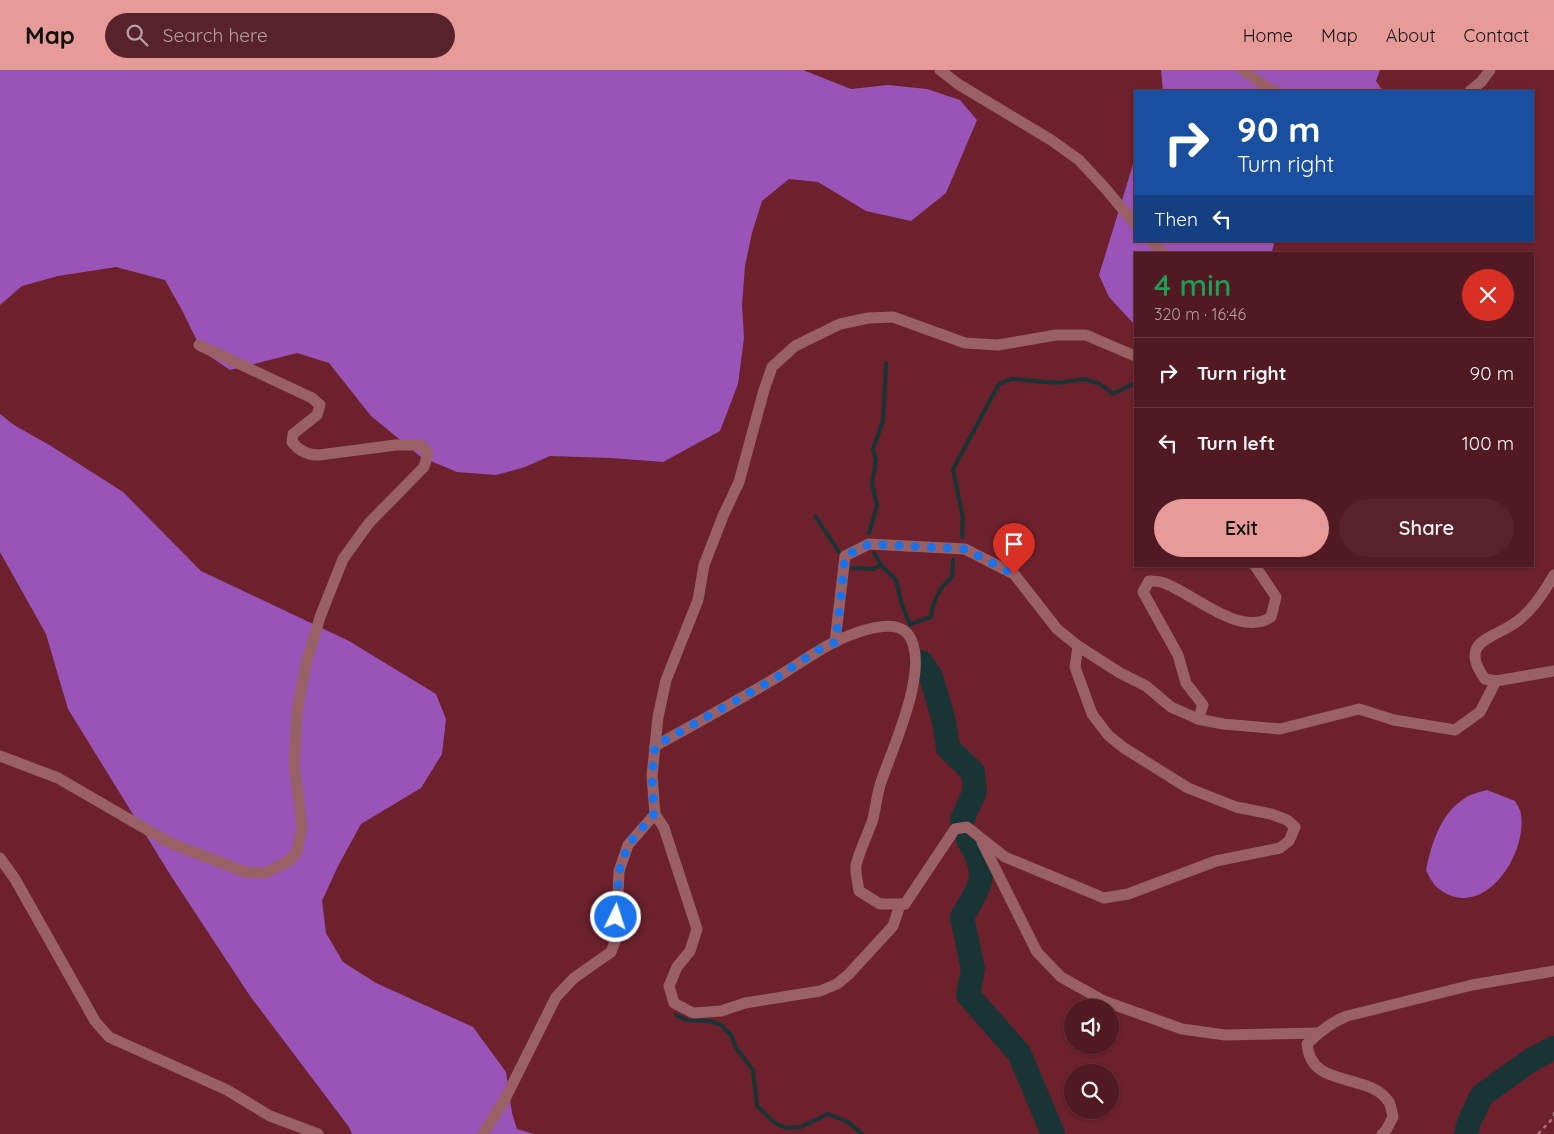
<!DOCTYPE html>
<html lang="en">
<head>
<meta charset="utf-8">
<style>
	body { margin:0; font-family:Quicksand,sans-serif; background:#57222a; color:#f1f3f6; height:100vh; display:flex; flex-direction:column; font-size:19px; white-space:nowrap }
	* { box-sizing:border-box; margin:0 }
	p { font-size:16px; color:#b4a0a5 }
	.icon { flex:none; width:28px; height:28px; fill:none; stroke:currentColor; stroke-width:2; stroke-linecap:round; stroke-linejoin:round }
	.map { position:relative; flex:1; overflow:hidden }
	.panel { position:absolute; left:1134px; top:182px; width:400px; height:315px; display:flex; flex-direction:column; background:#511922; border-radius:0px; box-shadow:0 1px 4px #0004,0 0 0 1px #673840 }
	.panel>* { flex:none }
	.guide { position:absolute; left:1134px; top:20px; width:400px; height:152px; border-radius:0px; box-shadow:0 1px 4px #0004,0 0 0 1px #673840; background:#1a4fa0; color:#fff; overflow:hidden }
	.fabs { position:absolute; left:1064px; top:929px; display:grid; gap:10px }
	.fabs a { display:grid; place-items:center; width:55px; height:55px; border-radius:50%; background:#511922; box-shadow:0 1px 4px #0004,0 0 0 1px #673840; font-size:25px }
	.pin { position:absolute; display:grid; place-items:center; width:42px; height:42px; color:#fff; margin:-51px -21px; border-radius:50% 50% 50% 0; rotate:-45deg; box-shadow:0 0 5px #0007 }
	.pin .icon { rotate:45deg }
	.me { position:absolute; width:55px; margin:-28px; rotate:4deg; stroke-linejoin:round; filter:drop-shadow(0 0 4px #0008) }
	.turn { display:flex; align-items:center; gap:18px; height:105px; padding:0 20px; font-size:22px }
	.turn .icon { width:65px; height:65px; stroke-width:2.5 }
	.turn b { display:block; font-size:35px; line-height:42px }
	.then { display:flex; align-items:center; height:48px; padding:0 20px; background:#0003; gap:10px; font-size:19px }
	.round { display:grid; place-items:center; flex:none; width:52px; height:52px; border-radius:26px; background:#57222a }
	.summary { display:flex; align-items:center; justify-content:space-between; height:85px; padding:0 20px }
	h1 { font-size:30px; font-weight:600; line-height:38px; color:#1e9e55 }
	.action { display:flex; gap:10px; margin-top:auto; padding:10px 20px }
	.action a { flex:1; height:58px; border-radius:30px; background:#e69b98; color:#111; font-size:20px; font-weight:600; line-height:58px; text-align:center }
	.action a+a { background:#57222a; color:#f1f3f6 }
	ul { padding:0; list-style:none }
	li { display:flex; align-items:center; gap:15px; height:70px; padding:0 20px; border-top:1px solid #673840 }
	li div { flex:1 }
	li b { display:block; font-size:19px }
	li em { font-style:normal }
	header { display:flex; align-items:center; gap:30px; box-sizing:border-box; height:70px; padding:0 25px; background:#e69b98; color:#111 }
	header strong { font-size:24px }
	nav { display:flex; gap:28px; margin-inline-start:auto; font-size:18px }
	.search { width:350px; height:45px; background:#57222a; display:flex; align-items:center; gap:12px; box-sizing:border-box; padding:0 18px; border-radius:28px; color:#b4a0a5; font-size:19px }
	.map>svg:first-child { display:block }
	.forest { fill:#9a54b7 }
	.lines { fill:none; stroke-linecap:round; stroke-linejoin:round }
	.stream { stroke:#193434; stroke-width:4 }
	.river { stroke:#193434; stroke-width:24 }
	.path { stroke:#a67179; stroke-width:2.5; stroke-dasharray:4 4; stroke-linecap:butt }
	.street { stroke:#996165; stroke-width:11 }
	.route { stroke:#1a73e8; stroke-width:9; stroke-dasharray:0 16.2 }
</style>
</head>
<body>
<header>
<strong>Map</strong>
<div class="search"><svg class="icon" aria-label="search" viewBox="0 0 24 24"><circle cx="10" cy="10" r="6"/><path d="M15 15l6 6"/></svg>Search here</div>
<nav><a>Home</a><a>Map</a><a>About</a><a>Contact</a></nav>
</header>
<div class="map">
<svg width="1554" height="1064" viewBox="0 0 1554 1064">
	<rect width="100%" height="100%" fill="#6c212d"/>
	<g class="forest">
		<path d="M0,0H803L851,19L888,15L927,19L960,30L977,50L946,123L911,151L866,141L818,112L789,109L762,131L752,163L745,196L742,235L744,268L738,314L720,361L663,392L611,388L550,386L525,397L496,405L457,402L421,387L371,346L329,293L297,283L230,300L202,281L183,242L165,210L116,197L58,206L22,216L0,235Z"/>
		<path d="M1161,0H1380L1376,11L1383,21H1163Z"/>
		<path d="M1135,88V171H1275L1271,184H1135V253H1133L1109,227L1099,205Z"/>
		<path d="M0,344L14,355L51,376L123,422L201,501L349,571L436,624L446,649L442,684L421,718L361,754L338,796L322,831L326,863L343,892L376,913L473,957L506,1002L512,1043L517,1059L534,1064H352L349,1057L250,926L171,806L68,639L46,564L0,482Z"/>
		<path d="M1487,720L1515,731C1517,735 1521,740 1521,745C1527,786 1483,852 1439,819C1433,815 1429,806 1426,800C1432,773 1440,744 1465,728C1471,724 1480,722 1487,720Z"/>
	</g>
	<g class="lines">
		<g class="stream">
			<path d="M815,446L839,482"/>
			<path d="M869,463L877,436L872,413L876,390L873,379L883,351L886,293"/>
			<path d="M962,467L963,448L953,399L999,314L1012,309L1059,313L1084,309L1100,314L1113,324L1135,313"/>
			<path d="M874,483L881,495L896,510L902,535L910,555"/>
			<path d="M852,498L874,499L881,495"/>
			<path d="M910,554L931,547C933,530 939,518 952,507L953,490"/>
			<path d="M676,945L686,950L710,951L721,955L731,965L736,978L753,1000L757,1036L775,1053L786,1058L801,1057L828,1044L848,1052L862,1064"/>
		</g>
		<g class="river">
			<path d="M921,592L931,607L944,651L948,678L973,702L975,721L962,750"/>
			<path d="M968,770C990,804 981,815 962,847L973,899L968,925L1019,983L1053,1064"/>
			<path d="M1466,1064L1469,1052L1482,1025L1531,990L1554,978"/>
		</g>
		<path class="path" d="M1538,1064L1554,1047V1040"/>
		<g class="street">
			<path d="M940,0L958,14L1051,70L1079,90L1105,118L1135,154"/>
			<path d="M1243,0L1266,17L1276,21"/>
			<path d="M1470,21L1481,12L1490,0"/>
			<path d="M1151,171L1164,184"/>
			<path d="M1135,286L1086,265H1056L998,275L965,273L893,247L868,248L840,254L795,276L772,297L764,320L739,412L723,446L704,495L698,530L666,610L658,647L652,706L655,744L664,758L697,859L690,881L677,897L669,916L674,933L693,943L721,941L745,933L820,921L837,914L849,904L893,856L900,835L905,834L955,759L967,757L1005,787L1104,828L1128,824L1216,791L1280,778L1289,771L1295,757L1287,750L1271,744L1236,737L1188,718L1124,678L1108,665L1092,644L1075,597L1078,576L1120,603L1146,616L1171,637L1198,649L1203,635L1186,613L1178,585L1143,522L1149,511C1154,511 1160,511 1164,513C1194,524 1240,568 1271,547L1276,527L1255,496"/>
			<path d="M1554,505C1546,519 1532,540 1519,550C1496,569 1456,569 1485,609L1496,611L1554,601"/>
			<path d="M835,572L845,486L869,474L965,479L1014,504L1057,559L1078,576"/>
			<path d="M1198,649L1223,654L1280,659L1359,639L1394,650L1455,660L1480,642L1496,611"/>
			<path d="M655,676C695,654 735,632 774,609C801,593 826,573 856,563C870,558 896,551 907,563C933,593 892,679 881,712C877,724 876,736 873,749C868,764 860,779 856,795C855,803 858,813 859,821L880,834H905"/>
			<path d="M0,686L58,708L170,773L245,802L265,803L289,791L297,781L302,756L294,694L297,642L306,594L320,547L343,489L369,453L424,397L428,383L421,375H396L319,385C307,385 299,381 292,372L293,364L317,345L320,335L312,328L199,275"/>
			<path d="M982,772L1037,882L1061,907L1104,931L1182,959L1225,965L1317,963"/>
			<path d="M0,788L15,809L95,951L109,967L227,1020L270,1046L318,1064"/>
			<path d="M483,1064L505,1029L556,927L574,908L611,882L618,864L617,847L619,801L628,775L655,744"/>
			<path d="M1382,1064L1385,1062L1393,1047C1392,1043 1391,1036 1389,1032C1368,1001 1311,1020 1307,974C1319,962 1331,952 1347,946L1472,915L1554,901"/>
		</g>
	</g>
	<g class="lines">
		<path class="route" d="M616,847L619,801L628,775L654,744L652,706L655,676L776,608L816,581L836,572L845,486L869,474L965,479L1014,504"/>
	</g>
</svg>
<div class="fabs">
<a><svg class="icon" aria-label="sound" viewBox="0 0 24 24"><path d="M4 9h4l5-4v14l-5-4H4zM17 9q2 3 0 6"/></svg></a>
<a><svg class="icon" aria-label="search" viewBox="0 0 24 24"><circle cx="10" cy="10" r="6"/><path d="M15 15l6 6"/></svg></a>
</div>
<div class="pin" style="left:1014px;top:504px;background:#d93025"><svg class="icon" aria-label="arrive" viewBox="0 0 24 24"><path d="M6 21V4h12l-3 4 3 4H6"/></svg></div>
<svg class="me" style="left:616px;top:847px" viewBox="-20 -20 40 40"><circle r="17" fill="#1a73e8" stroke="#fff" stroke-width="3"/><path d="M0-11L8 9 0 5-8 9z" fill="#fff"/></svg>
<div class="guide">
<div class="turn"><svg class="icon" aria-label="right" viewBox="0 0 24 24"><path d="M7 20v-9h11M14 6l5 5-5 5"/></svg><div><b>90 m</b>Turn right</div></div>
<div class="then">Then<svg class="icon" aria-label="left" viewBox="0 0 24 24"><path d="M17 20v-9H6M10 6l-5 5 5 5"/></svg></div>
</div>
<section class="panel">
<div class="summary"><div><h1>4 min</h1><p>320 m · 16:46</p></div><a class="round" style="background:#d93025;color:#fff"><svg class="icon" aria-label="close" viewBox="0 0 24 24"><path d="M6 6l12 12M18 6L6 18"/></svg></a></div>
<ul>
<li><svg class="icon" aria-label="right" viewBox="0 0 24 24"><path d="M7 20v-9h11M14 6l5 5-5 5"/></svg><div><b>Turn right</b></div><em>90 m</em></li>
<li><svg class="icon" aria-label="left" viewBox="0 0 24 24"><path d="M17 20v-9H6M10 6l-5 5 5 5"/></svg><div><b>Turn left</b></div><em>100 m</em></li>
</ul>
<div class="action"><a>Exit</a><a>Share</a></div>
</section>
</div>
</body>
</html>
